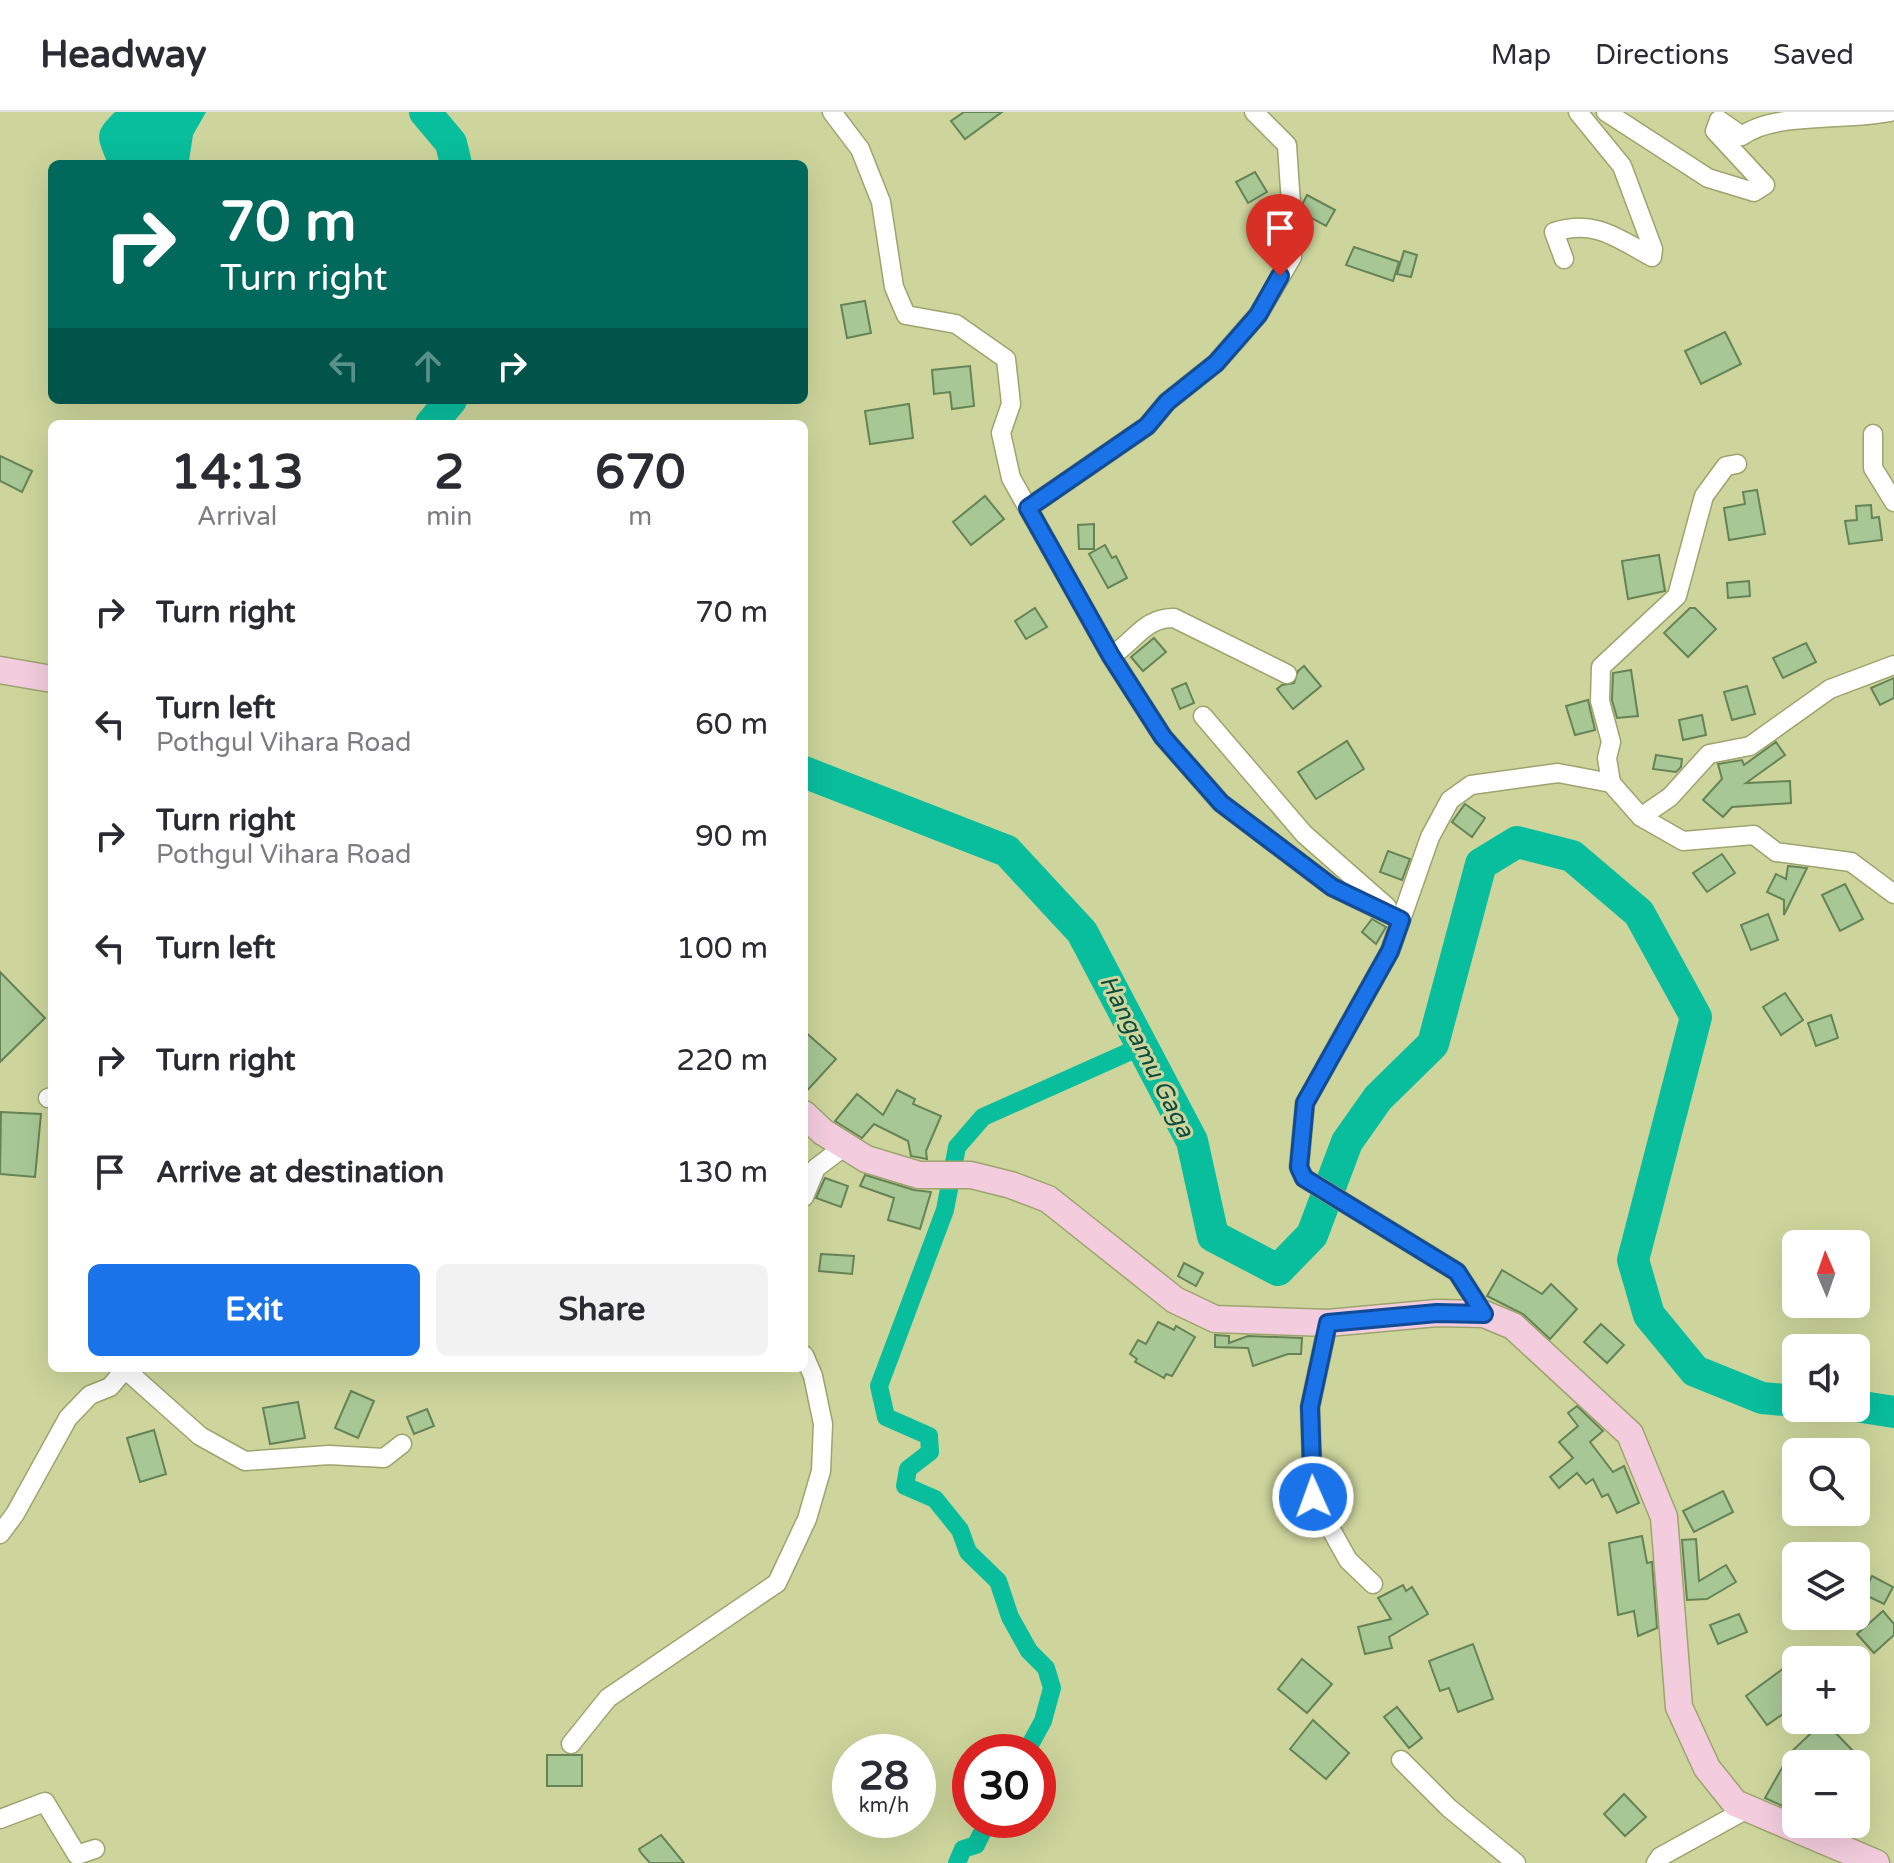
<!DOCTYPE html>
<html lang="en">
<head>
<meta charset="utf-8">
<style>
	body { margin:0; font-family:"Varela Round",sans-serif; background:#f2f2f3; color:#2b2b33; height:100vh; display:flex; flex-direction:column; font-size:30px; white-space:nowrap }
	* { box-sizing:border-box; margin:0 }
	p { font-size:26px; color:#7c7c81 }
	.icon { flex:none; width:44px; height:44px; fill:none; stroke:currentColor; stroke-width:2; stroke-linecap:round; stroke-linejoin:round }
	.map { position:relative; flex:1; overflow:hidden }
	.drawer { position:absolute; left:48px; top:308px; width:760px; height:952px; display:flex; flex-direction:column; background:#fff; border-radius:12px; box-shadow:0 8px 32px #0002 }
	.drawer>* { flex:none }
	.top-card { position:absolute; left:48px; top:48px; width:760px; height:244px; border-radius:12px; box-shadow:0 8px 32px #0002; background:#00695c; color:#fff; overflow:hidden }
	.needle { width:52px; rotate:358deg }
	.buttons { position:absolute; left:1782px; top:1118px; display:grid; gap:16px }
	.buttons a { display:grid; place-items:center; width:88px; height:88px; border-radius:12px; background:#fff; box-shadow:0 8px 32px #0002; font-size:40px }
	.speed { position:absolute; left:832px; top:1622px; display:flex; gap:16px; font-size:40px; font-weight:700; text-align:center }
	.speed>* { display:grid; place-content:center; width:104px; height:104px; border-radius:50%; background:#fff; box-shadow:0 8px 32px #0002; line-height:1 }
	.speed small { font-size:20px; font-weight:400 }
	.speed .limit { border:12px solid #d22; background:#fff; color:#111 }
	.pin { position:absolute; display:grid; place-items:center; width:68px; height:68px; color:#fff; margin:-82px -34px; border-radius:50% 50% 50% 0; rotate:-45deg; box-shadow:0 0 8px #0007 }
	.pin .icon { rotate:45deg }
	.me { position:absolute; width:88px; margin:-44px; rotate:358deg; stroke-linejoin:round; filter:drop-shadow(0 0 6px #0008) }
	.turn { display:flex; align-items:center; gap:28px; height:168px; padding:0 40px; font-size:36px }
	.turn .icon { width:104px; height:104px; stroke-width:2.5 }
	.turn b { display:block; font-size:56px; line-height:68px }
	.lanes { display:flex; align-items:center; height:76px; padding:0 40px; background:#0003; justify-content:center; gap:40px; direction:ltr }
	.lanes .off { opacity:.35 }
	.eta { display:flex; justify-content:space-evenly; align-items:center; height:136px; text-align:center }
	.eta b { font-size:48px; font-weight:700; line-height:56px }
	.action { display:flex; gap:16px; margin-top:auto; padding:16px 40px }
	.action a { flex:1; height:92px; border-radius:12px; background:#1a73e8; color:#fff; font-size:32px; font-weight:700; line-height:92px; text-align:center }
	.action a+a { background:#f2f2f3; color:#2b2b33 }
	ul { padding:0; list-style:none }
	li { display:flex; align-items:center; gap:24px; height:112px; padding:0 40px }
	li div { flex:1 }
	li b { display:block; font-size:30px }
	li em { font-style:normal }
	header { display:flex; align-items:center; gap:48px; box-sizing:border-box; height:112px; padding:0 40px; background:#fff; border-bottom:2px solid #e1e1e2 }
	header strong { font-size:38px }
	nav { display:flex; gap:44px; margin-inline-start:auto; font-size:28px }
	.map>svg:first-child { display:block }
	.water { fill:#09be9d }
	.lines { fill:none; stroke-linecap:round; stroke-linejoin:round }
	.canal { stroke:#09be9d; stroke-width:18 }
	.river { stroke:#09be9d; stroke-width:32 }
	.building { fill:#a7c795; stroke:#668355; stroke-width:2 }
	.street-casing { stroke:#9da46d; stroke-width:21 }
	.secondary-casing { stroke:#9da46d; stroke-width:29 }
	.street { stroke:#fff; stroke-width:18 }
	.secondary { stroke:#f3cdde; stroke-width:26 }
	.route-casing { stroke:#114b97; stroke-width:20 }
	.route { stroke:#1a73e8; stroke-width:14 }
	.labels { text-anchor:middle; stroke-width:6; stroke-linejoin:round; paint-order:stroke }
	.water-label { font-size:24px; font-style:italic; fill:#0c4c3f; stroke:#cdd59c }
</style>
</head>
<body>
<header>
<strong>Headway</strong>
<nav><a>Map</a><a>Directions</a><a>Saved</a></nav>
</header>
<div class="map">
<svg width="1894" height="1751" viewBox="0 0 1894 1751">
	<rect width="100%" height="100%" fill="#cdd59c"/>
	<path class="water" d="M115,0H206L193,23L189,49L179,52H108C97,25 93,21 115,0Z"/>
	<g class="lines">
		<g class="canal">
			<path d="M1026,1640L1043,1609L1052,1576L1046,1556L1029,1539L1010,1505L998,1469L968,1440L960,1418L935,1387L905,1374L908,1357L930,1340L929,1324L886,1305L879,1274L945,1098L957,1035L983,1005L1140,935"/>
			<path d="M957,1751L963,1737L976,1733L988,1708"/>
		</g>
		<g class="river">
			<path d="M425,0L451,31L456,52"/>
			<path d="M431,312L451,288"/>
			<path d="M804,660L1007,739L1082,820L1192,1029L1213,1124L1278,1158L1312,1123L1347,1030L1378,986L1433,932L1481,752L1517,730L1572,744L1639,801L1696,905L1633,1148L1649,1203L1695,1259L1762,1286L1796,1289"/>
			<path d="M1856,1294L1894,1300"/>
		</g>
	</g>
	<g class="building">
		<path d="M964,0H1002L965,27L951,9Z"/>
		<path d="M1255,60L1267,80L1248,91L1236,70Z"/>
		<path d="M1307,83L1335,98L1326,114L1304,102L1303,91Z"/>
		<path d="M1354,135L1399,150L1393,169L1346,153Z"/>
		<path d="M1404,139L1417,143L1411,165L1397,162Z"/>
		<path d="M865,189L871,221L847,226L841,193Z"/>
		<path d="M1725,220L1741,252L1701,272L1685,239Z"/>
		<path d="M970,254L974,294L952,297L950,280L934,282L932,258Z"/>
		<path d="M909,292L913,326L870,332L865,299Z"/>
		<path d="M0,344L32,359L22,380L0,369Z"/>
		<path d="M1757,378L1765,422L1729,428L1724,396L1745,392L1743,380Z"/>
		<path d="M985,384L1004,407L971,433L953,410Z"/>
		<path d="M1871,393L1872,406L1879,405L1882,428L1849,432L1845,409L1857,408L1856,394Z"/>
		<path d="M1094,412V437H1079L1078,413Z"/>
		<path d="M1105,433L1112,446L1116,444L1127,466L1108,476L1089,442Z"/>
		<path d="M1659,443L1665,479L1628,487L1622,449Z"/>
		<path d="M1749,469L1750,484L1728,486L1727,471Z"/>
		<path d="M1035,496L1047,515L1026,527L1015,509Z"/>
		<path d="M1690,496H1695L1716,517L1688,545L1664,521Z"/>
		<path d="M1154,526L1166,540L1143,559L1131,545Z"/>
		<path d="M1806,531L1816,550L1783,566L1773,546Z"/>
		<path d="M1304,554L1321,574L1293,597L1277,577L1282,573L1294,571L1298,559Z"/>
		<path d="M1631,558L1638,604L1617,606L1612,588L1613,561Z"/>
		<path d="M1894,566V586L1880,593L1871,576Z"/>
		<path d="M1186,571L1194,591L1180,597L1172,577Z"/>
		<path d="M1747,574L1755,602L1732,608L1724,580Z"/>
		<path d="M1588,588L1595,618L1575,623L1566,594Z"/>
		<path d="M1702,603L1706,623L1683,628L1679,608Z"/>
		<path d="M1347,629L1364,657L1316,687L1298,660Z"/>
		<path d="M1776,630L1785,643L1746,671L1790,669L1791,691L1732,695L1723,705L1703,688L1722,667L1718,652L1742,648L1744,653Z"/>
		<path d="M1656,643L1682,647L1681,655L1676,660L1653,657Z"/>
		<path d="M1465,692L1485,706L1472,725L1452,710Z"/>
		<path d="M1388,739L1410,747L1402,768L1380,760Z"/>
		<path d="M1722,742L1735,761L1707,780L1693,761Z"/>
		<path d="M1788,754L1807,756L1784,803V788L1767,780L1776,762L1786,767Z"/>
		<path d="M1845,772L1863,807L1840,819L1822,783Z"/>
		<path d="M1768,802L1778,828L1751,838L1741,813Z"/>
		<path d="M1372,807L1386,815L1376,832L1362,820Z"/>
		<path d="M0,860L45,906L0,950Z"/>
		<path d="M1785,881L1803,908L1781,923L1763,895Z"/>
		<path d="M1831,903L1838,926L1816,934L1808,911Z"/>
		<path d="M804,919L836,947L804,982Z"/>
		<path d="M897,978L915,987L913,992L941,1004L926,1039L927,1047L911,1044L908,1029L874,1012L862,1026L835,1009L857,982L883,1003Z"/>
		<path d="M1,1000L41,1002L35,1065L0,1062Z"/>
		<path d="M865,1063L914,1078L931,1080L920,1117L888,1108L894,1086L860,1074Z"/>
		<path d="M825,1066L848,1074L841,1095L816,1086Z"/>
		<path d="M821,1142L854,1144L852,1162L819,1159Z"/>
		<path d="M1184,1151L1203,1161L1196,1174L1178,1164Z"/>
		<path d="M1502,1158L1542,1182L1551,1172L1577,1197L1550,1227L1523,1202L1487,1184Z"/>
		<path d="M1158,1210L1174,1218L1176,1214L1195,1225L1172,1264L1166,1262L1164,1266L1155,1261L1135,1250L1137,1247L1130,1242L1138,1228L1146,1232Z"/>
		<path d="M1601,1212L1624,1233L1607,1251L1584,1230Z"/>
		<path d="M1215,1223L1229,1224V1231L1248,1224L1302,1226L1301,1242H1288L1253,1254L1248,1236L1215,1235Z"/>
		<path d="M351,1279L374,1289L358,1326L335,1316Z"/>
		<path d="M298,1290L305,1326L270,1332L263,1296Z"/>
		<path d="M1577,1294L1603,1319L1590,1330L1613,1360L1624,1354L1639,1391L1617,1401L1608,1382L1602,1385L1593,1367L1586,1372L1577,1361L1559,1376L1550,1365L1573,1346L1559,1330L1578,1314L1568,1301Z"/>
		<path d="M427,1297L434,1314L414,1322L407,1305Z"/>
		<path d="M154,1318L166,1362L140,1370L127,1326Z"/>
		<path d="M1723,1379L1733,1400L1694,1420L1683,1399Z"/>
		<path d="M1642,1424L1647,1451L1652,1450L1657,1516L1638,1524L1634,1499L1618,1503L1609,1431Z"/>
		<path d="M1696,1427L1699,1469L1726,1453L1736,1470L1707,1487L1687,1488L1682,1428Z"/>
		<path d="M1872,1464L1893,1475L1884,1492L1863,1482Z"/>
		<path d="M1403,1473L1406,1479L1412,1475L1428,1502L1389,1525L1392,1536L1365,1542L1358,1515L1391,1507L1378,1486Z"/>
		<path d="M1883,1499L1894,1512V1523L1874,1541L1857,1522Z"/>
		<path d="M1739,1502L1747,1520L1718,1532L1710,1513Z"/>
		<path d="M1473,1532L1493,1587L1458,1600L1449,1576L1440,1579L1429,1549Z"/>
		<path d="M1302,1547L1332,1572L1307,1601L1278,1577Z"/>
		<path d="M1784,1556L1796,1573V1593L1767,1613L1746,1584Z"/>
		<path d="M1397,1595L1422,1626L1409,1636L1384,1605Z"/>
		<path d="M1313,1608L1349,1641L1326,1667L1290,1637Z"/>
		<path d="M1824,1609L1857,1643L1847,1652H1796V1700L1765,1686L1791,1640Z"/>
		<rect x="547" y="1643" width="35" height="31"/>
		<path d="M1624,1682L1646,1705L1625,1724L1604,1702Z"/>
		<path d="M661,1723L684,1751H650L641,1741L639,1737Z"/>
	</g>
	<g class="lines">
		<defs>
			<g id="street">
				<path d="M832,0L860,37L881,90L894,175L906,203L956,212L1006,247L1011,292L1001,321L1011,366L1111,544L1163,625L1221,691L1332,775L1401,808"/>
				<path d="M1606,0L1708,66L1754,80L1765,73L1715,19L1719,8L1742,24C1773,0 1847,9 1890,0"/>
				<path d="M1564,147L1554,120C1595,107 1617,126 1652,145L1653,137L1622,54L1578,0"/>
				<path d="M1873,322V356L1894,390"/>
				<path d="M1028,396L1147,314L1167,290L1216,251L1258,203L1292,145L1293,122L1287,33L1254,0"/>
				<path d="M1111,544C1133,531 1145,505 1174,506L1287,562"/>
				<path d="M1203,604L1304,722L1387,795"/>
				<path d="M1611,671L1607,646L1611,630L1600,589L1601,555L1677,484L1704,384L1726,354L1737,352"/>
				<path d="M1641,705L1670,685L1709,642L1750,634L1830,577L1894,553"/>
				<path d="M48,986L52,985"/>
				<path d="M804,1085L816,1056L845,1034"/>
				<path d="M1484,1202L1457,1160L1304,1066L1299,1055L1305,991L1390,839L1430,725L1450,688L1471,673L1558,661L1611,671L1641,705L1683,729L1754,723L1776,740L1851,750L1894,782"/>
				<path d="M1328,1211L1310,1295L1313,1385L1348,1448L1373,1472"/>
				<path d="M126,1258L200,1324L245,1349L329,1343L384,1346L402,1332"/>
				<path d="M0,1422L15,1402L68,1306L90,1283L110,1275L126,1256"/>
				<path d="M571,1632L608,1586L777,1471L807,1407L821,1359L823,1312L813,1264L804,1243"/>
				<path d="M1401,1648L1449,1696L1516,1751"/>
				<path d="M0,1707L45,1690L77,1743L95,1737"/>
				<path d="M1656,1751L1660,1745L1747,1697"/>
			</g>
			<g id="secondary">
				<path d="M0,558L52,567"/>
				<path d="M804,1002L823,1020L866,1047L919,1063H971L1011,1073L1048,1087L1175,1188L1215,1207L1328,1211L1437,1201L1484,1202L1513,1214L1630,1322L1664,1405L1679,1595L1707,1656L1735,1691L1876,1751"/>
			</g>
		</defs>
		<use href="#street" class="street-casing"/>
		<use href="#secondary" class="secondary-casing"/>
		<use href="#street" class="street"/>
		<use href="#secondary" class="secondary"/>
	</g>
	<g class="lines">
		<defs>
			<path id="route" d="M1280,164L1258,203L1216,251L1167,290L1147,314L1028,396L1111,544L1163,625L1221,691L1332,775L1401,808L1390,839L1305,991L1299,1055L1304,1066L1457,1160L1484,1202L1437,1201L1328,1211L1310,1295L1313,1385"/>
		</defs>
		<use href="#route" class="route-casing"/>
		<use href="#route" class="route"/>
	</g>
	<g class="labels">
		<g class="water-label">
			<text transform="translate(1147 944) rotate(63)" y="8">Hangamu Gaga</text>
		</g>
	</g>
</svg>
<div class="buttons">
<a><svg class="needle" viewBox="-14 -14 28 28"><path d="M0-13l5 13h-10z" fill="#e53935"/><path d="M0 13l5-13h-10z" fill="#7c7c81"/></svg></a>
<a><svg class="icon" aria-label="sound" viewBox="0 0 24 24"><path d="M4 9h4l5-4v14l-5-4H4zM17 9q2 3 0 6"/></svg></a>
<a><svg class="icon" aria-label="search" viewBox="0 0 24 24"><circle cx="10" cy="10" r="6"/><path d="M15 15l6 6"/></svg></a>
<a><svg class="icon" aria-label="layers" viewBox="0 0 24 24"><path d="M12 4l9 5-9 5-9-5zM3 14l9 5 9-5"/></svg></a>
<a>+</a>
<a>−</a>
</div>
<div class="speed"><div>28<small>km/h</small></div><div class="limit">30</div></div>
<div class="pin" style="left:1280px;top:164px;background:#d93025"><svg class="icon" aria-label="arrive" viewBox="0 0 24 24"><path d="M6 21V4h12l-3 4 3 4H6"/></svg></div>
<svg class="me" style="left:1313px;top:1385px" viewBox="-20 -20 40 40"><circle r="17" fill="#1a73e8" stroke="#fff" stroke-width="3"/><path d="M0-11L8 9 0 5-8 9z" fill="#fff"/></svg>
<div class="top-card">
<div class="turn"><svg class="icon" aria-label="right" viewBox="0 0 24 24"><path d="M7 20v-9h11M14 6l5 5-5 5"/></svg><div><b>70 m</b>Turn right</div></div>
<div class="lanes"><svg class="icon off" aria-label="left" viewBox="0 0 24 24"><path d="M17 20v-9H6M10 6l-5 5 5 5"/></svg><svg class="icon off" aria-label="ahead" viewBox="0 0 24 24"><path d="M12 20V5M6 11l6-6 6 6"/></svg><svg class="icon" aria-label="right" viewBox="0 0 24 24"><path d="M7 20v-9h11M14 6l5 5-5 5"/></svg></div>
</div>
<section class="drawer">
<div class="eta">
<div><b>14:13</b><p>Arrival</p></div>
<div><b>2</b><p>min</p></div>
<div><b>670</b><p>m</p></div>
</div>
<ul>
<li><svg class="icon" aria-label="right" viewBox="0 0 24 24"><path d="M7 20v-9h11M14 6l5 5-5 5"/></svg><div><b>Turn right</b></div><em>70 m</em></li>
<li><svg class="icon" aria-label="left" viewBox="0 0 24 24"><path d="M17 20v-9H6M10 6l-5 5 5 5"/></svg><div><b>Turn left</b><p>Pothgul Vihara Road</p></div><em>60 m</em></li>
<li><svg class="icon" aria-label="right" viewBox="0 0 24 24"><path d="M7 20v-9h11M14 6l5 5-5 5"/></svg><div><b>Turn right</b><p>Pothgul Vihara Road</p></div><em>90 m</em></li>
<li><svg class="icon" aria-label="left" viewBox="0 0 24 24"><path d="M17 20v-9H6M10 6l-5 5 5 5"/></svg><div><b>Turn left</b></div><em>100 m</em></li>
<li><svg class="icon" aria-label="right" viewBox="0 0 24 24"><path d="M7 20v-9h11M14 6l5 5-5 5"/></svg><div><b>Turn right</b></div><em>220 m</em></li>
<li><svg class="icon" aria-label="arrive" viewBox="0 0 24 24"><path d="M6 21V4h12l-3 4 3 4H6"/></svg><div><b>Arrive at destination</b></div><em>130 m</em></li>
</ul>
<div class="action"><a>Exit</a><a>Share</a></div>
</section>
</div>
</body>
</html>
